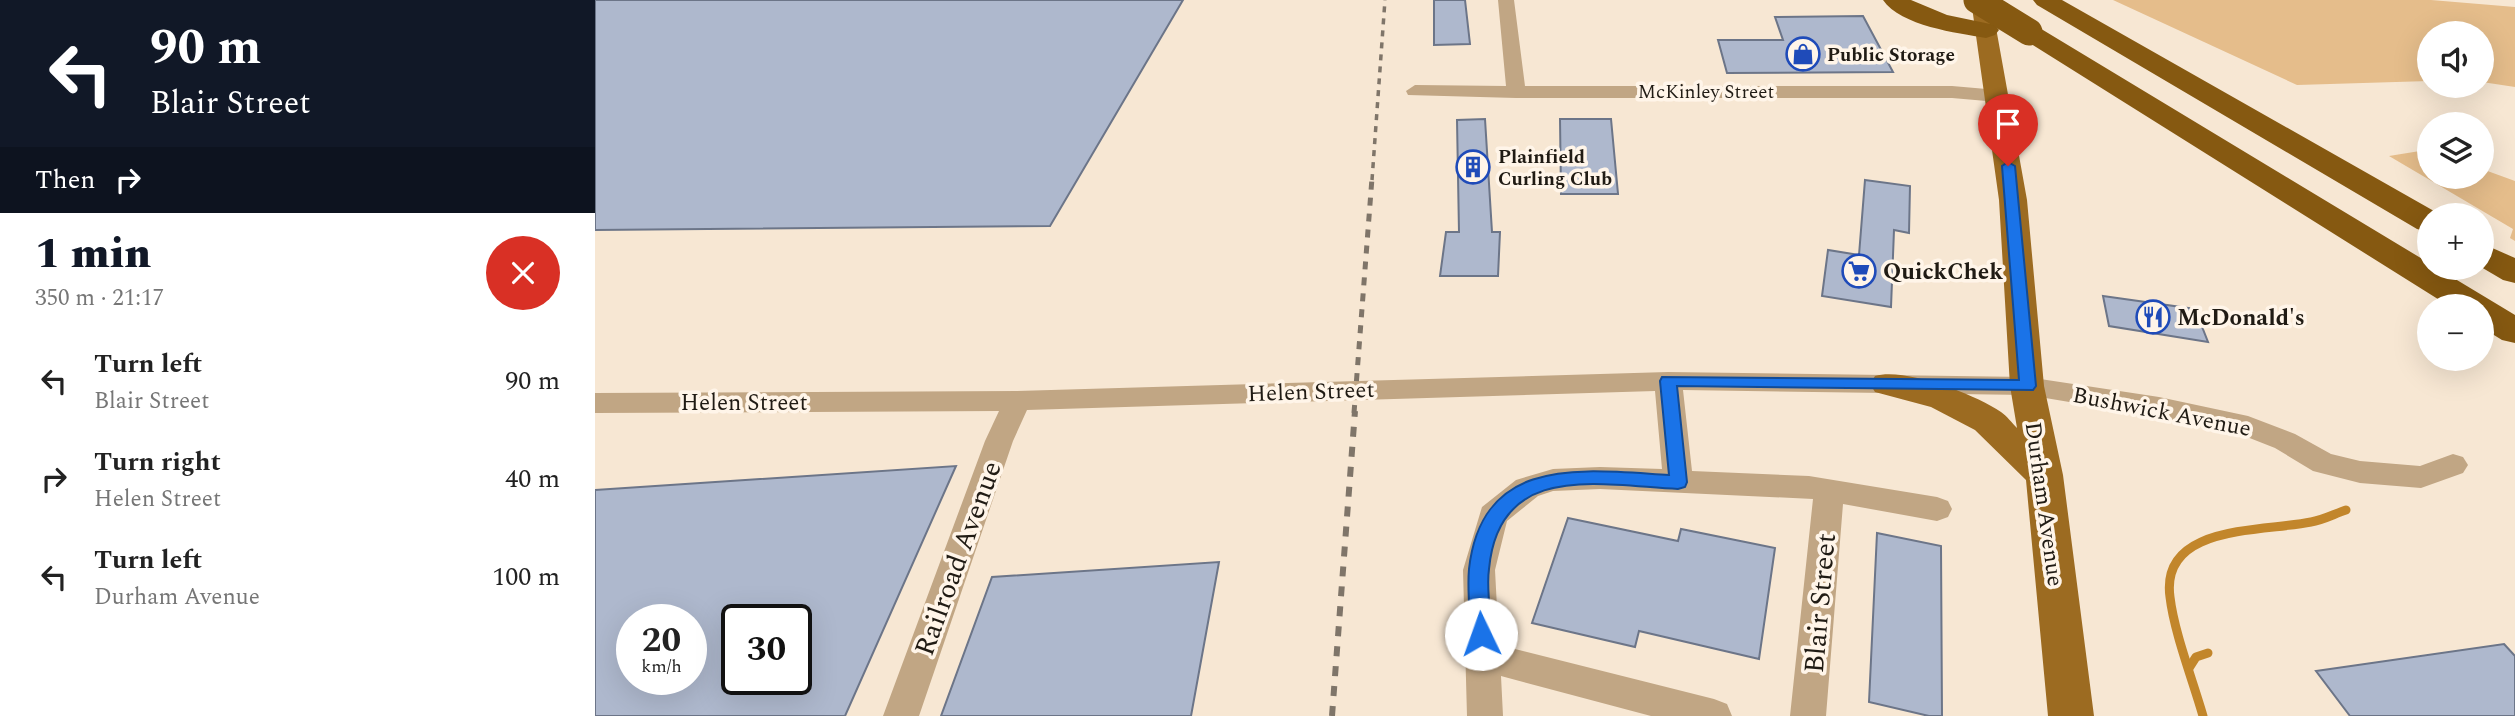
<!DOCTYPE html>
<html lang="en">
<head>
<meta charset="utf-8">
<style>
	body { margin:0; font-family:Spectral,serif; background:#f6f6f6; color:#222; height:100vh; display:flex; flex-direction:column; font-size:26px; white-space:nowrap }
	* { box-sizing:border-box; margin:0 }
	p { font-size:23px; color:#767676 }
	.icon { flex:none; width:38px; height:38px; fill:none; stroke:currentColor; stroke-width:2; stroke-linecap:round; stroke-linejoin:round }
	.map { position:relative; flex:1; overflow:hidden }
	.drawer { display:flex; flex-direction:column; background:#fff; width:595px }
	.drawer>* { flex:none }
	.banner { background:#111827; color:#fff; overflow:hidden }
	.controls { position:absolute; left:1822px; top:21px; display:grid; gap:14px }
	.controls a { display:grid; place-items:center; width:77px; height:77px; border-radius:50%; background:#fff; box-shadow:0 7px 28px #0002; font-size:35px }
	.speed { position:absolute; left:21px; top:604px; display:flex; gap:14px; font-size:35px; font-weight:700; text-align:center }
	.speed>* { display:grid; place-content:center; width:91px; height:91px; border-radius:50%; background:#fff; box-shadow:0 7px 28px #0002; line-height:1 }
	.speed small { font-size:18px; font-weight:400 }
	.speed .limit { border:4px solid #111; border-radius:10px; background:#fff; color:#111 }
	.pin { position:absolute; display:grid; place-items:center; width:60px; height:60px; color:#fff; margin:-72px -30px; border-radius:50% 50% 50% 0; rotate:-45deg; box-shadow:0 0 7px #0007 }
	.pin .icon { rotate:45deg }
	.me { position:absolute; width:77px; margin:-38px; rotate:357deg; stroke-linejoin:round; filter:drop-shadow(0 0 5px #0008) }
	.turn { display:flex; align-items:center; gap:24px; height:147px; padding:0 35px; font-size:32px }
	.turn .icon { width:91px; height:91px; stroke-width:2.5 }
	.turn b { display:block; font-size:49px; line-height:60px }
	.then { display:flex; align-items:center; height:66px; padding:0 35px; background:#0003; gap:14px; font-size:26px }
	.round { display:grid; place-items:center; flex:none; width:74px; height:74px; border-radius:37px; background:#f6f6f6 }
	.summary { display:flex; align-items:center; justify-content:space-between; height:119px; padding:0 35px }
	h1 { font-size:42px; font-weight:800; line-height:52px; color:#111827 }
	ul { padding:0; list-style:none }
	li { display:flex; align-items:center; gap:21px; height:98px; padding:0 35px }
	li div { flex:1 }
	li b { display:block; font-size:26px }
	li em { font-style:normal }
	main { display:flex; flex:1; min-height:0 }
	.map>svg:first-child { display:block }
	.green { fill:#e5bd8b }
	.lines { fill:none; stroke-linecap:round; stroke-linejoin:round }
	.stream { stroke:#c2862b; stroke-width:9 }
	.building { fill:#aeb8cd; stroke:#6c7588; stroke-width:2; fill-rule:evenodd }
	.minor { fill:#c1a684; fill-rule:evenodd }
	.major { fill:#9c6b21; fill-rule:evenodd }
	.highway { fill:#865911; fill-rule:evenodd }
	.rail-far2 { stroke:#7f7569; stroke-width:3.5; stroke-dasharray:6 6; stroke-linecap:butt }
	.rail-far1 { stroke:#7f7569; stroke-width:5; stroke-dasharray:8 8; stroke-linecap:butt }
	.rail { stroke:#7f7569; stroke-width:6; stroke-dasharray:10 10; stroke-linecap:butt }
	.highway-bridge { stroke:#865911; stroke-width:27 }
	.route { fill:#1a73e8; stroke:#114b97; stroke-width:2 }
	.labels { text-anchor:middle; stroke-width:7; stroke-linejoin:round; paint-order:stroke }
	.far-poi-label { font-size:19px; font-weight:bold; fill:#201b14; stroke:#fff5e9; text-anchor:start }
	.far-street-label { font-size:19px; fill:#201b14; stroke:#fff5e9 }
	.poi-label { font-size:23px; font-weight:bold; fill:#201b14; stroke:#fff5e9; text-anchor:start }
	.street-label { font-size:23px; fill:#201b14; stroke:#fff5e9 }
	.near-street-label { font-size:28px; fill:#201b14; stroke:#fff5e9 }
</style>
</head>
<body>
<main>
<section class="drawer">
<div class="banner">
<div class="turn"><svg class="icon" aria-label="left" viewBox="0 0 24 24"><path d="M17 20v-9H6M10 6l-5 5 5 5"/></svg><div><b>90 m</b>Blair Street</div></div>
<div class="then">Then<svg class="icon" aria-label="right" viewBox="0 0 24 24"><path d="M7 20v-9h11M14 6l5 5-5 5"/></svg></div>
</div>
<div class="summary"><div><h1>1 min</h1><p>350 m · 21:17</p></div><a class="round" style="background:#d93025;color:#fff"><svg class="icon" aria-label="close" viewBox="0 0 24 24"><path d="M6 6l12 12M18 6L6 18"/></svg></a></div>
<ul>
<li><svg class="icon" aria-label="left" viewBox="0 0 24 24"><path d="M17 20v-9H6M10 6l-5 5 5 5"/></svg><div><b>Turn left</b><p>Blair Street</p></div><em>90 m</em></li>
<li><svg class="icon" aria-label="right" viewBox="0 0 24 24"><path d="M7 20v-9h11M14 6l5 5-5 5"/></svg><div><b>Turn right</b><p>Helen Street</p></div><em>40 m</em></li>
<li><svg class="icon" aria-label="left" viewBox="0 0 24 24"><path d="M17 20v-9H6M10 6l-5 5 5 5"/></svg><div><b>Turn left</b><p>Durham Avenue</p></div><em>100 m</em></li>
</ul>
</section>
<div class="map">
<svg width="1920" height="716" viewBox="0 0 1920 716">
	<rect width="100%" height="100%" fill="#f7e7d3"/>
	<g class="green">
		<path d="M1518,0H1836L1920,7V87L1887,82L1886,33H1834V81L1702,85Z"/>
		<path d="M1831,150L1834,151V177H1886L1887,169L1920,181V241L1915,238L1918,229L1794,156Z"/>
	</g>
	<g class="lines">
		<g class="stream">
			<path d="M1594,668L1601,657L1613,653"/>
			<path d="M1608,716C1598,681 1579,632 1575,597C1565,524 1667,532 1716,522C1728,520 1739,514 1751,510"/>
		</g>
	</g>
	<g class="building">
		<path d="M0,0H588L455,226L0,230Z"/>
		<path d="M839,0H870L875,44L839,45Z"/>
		<path d="M1268,16L1298,72L1132,73L1123,40H1188L1180,17Z"/>
		<path d="M890,119L897,232H905L903,276H845L851,232H864L862,120Z"/>
		<path d="M965,119H1016L1023,194H966Z"/>
		<path d="M1270,180L1315,186L1314,233L1299,230L1296,307L1227,296L1233,250L1264,255Z"/>
		<path d="M1508,296L1600,309L1613,342L1514,326Z"/>
		<path d="M361,466L250,716H0V490ZM37,620H96V679H37ZM142,620H201V679H142Z"/>
		<path d="M973,518L1083,541L1086,529L1180,548L1164,659L1044,631L1040,647L937,623Z"/>
		<path d="M1282,533L1346,546L1347,716H1334L1274,702Z"/>
		<path d="M624,562L596,716H346L397,577Z"/>
		<path d="M1909,644L1920,656V716H1755L1721,671Z"/>
	</g>
	<g class="lines">
		<g class="minor">
			<path d="M903,0H919L930,86H1357L1403,90L1412,96L1403,102L1357,98H921L813,95L811,91L820,85L911,86Z"/>
			<path d="M1073,372L1432,377L1564,397L1653,416L1700,434L1736,454L1765,461L1825,466L1858,454L1868,457L1873,465L1868,473L1826,488L1765,483L1718,471L1680,448L1647,435L1564,417L1432,395L1088,390L1097,471L1214,476L1342,497L1353,501L1357,509L1353,517L1342,521L1248,504L1231,716H1195L1218,499L1005,489L958,491L943,496L912,521L900,570L904,645L1119,699L1132,704L1137,716H1056L906,676L908,716H872L868,570L887,507L921,480L958,469L1005,467L1067,469L1060,391L432,410L418,441L324,716H288L390,441L404,411L0,413V393L422,391Z"/>
		</g>
		<path class="major" d="M1376,0H1396L1432,200L1449,386L1468,475L1499,716H1453L1431,480L1380,430L1336,407L1280,392L1275,384L1280,376C1309,367 1380,394 1406,412C1412,416 1417,423 1422,428L1415,386L1404,200Z"/>
		<g class="highway">
			<path d="M1288,0H1316L1352,15L1400,25L1404,30L1400,35L1391,38C1362,33 1306,26 1288,0Z"/>
			<path d="M1438,0H1467L1846,215H1834V232L1822,229L1442,5Z"/>
			<path d="M1434,24L1443,27L1834,263V268H1842L1920,315V343L1907,340L1886,327V306H1854L1425,37L1421,32L1425,27Z"/>
			<path d="M1886,243L1920,258V283L1908,280L1886,267Z"/>
		</g>
		<path class="rail-far2" d="M777,180L790,0"/>
		<path class="rail-far1" d="M759,413L777,178"/>
		<path class="rail" d="M737,716L760,411"/>
		<path class="highway-bridge" d="M1382,0L1434,32"/>
	</g>
	<path class="route" d="M1413,162L1420,166L1441,386L1438,390L1082,386L1092,482L1090,487L1083,489C1004,485 904,461 894,569C891,590 896,613 897,634L894,641L886,643L879,641L876,634C875,613 872,590 874,569C887,454 987,470 1074,475L1065,381L1067,377L1424,380L1407,166Z"/>
	<defs>
		<symbol id="shop-ring" viewBox="-11 -11 22 22"><circle r="9.5" fill="#fff5e9" stroke="#1f4bb9" stroke-width="1.5"/><path d="M-5-2.5h2.3a2.7 3.5 0 0 1 5.4 0H5L5.5 6h-11ZM-1.5-2.5h3a1.5 2.3 0 0 0-3 0Z" fill="#1f4bb9"/></symbol>
		<symbol id="building-ring" viewBox="-11 -11 22 22"><circle r="9.5" fill="#fff5e9" stroke="#1f4bb9" stroke-width="1.5"/><path d="M-4-6H4V6H1V3H-1V6H-4ZM-2.5-4.3h1.7v1.8h-1.7ZM.8-4.3h1.7v1.8H.8ZM-2.5-1h1.7V.8h-1.7ZM.8-1h1.7V.8H.8Z" fill="#1f4bb9"/></symbol>
		<symbol id="supermarket-ring" viewBox="-11 -11 22 22"><circle r="9.5" fill="#fff5e9" stroke="#1f4bb9" stroke-width="1.5"/><path d="M-6-5.5h2.5l.6 2H6L4.5 2H-2.5L-4.4-4H-6ZM-1.5 3.2a1.3 1.3 0 1 0 .1 0ZM3 3.2a1.3 1.3 0 1 0 .1 0Z" fill="#1f4bb9"/></symbol>
		<symbol id="restaurant-ring" viewBox="-11 -11 22 22"><circle r="9.5" fill="#fff5e9" stroke="#1f4bb9" stroke-width="1.5"/><path d="M-5-6h1v4h1v-4h1v4h1v-4h1v5L-1.5 .5V6h-2V.5L-5-1ZM5-6V6H3V1.5H1.5Q1.5-4 5-6Z" fill="#1f4bb9"/></symbol>
	</defs>
	<g fill-rule="evenodd">
		<use href="#shop-ring" x="1189" y="35" width="38" height="38"/>
		<use href="#building-ring" x="859" y="148" width="38" height="38"/>
		<use href="#supermarket-ring" x="1245" y="252" width="38" height="38"/>
		<use href="#restaurant-ring" x="1539" y="298" width="38" height="38"/>
	</g>
	<g class="labels">
		<g class="far-poi-label">
			<text x="1232" y="61">Public Storage</text>
			<text x="903" y="163">Plainfield<tspan x="903" dy="22">Curling Club</tspan></text>
		</g>
		<g class="far-street-label">
			<text x="1111" y="98">McKinley Street</text>
		</g>
		<g class="poi-label">
			<text x="1288" y="279">QuickChek</text>
			<text x="1582" y="325">McDonald's</text>
		</g>
		<g class="street-label">
			<text transform="translate(716 391) rotate(-2)" y="8">Helen Street</text>
			<text x="149" y="410">Helen Street</text>
			<text transform="translate(1567 411) rotate(11)" y="8">Bushwick Avenue</text>
			<text transform="translate(1450 504) rotate(82)" y="8">Durham Avenue</text>
		</g>
		<g class="near-street-label">
			<text transform="translate(362 558) rotate(-70)" y="10">Railroad Avenue</text>
			<text transform="translate(1224 603) rotate(-85)" y="10">Blair Street</text>
		</g>
	</g>
</svg>
<div class="controls">
<a><svg class="icon" aria-label="sound" viewBox="0 0 24 24"><path d="M4 9h4l5-4v14l-5-4H4zM17 9q2 3 0 6"/></svg></a>
<a><svg class="icon" aria-label="layers" viewBox="0 0 24 24"><path d="M12 4l9 5-9 5-9-5zM3 14l9 5 9-5"/></svg></a>
<a>+</a>
<a>−</a>
</div>
<div class="speed"><div>20<small>km/h</small></div><div class="limit">30</div></div>
<div class="pin" style="left:1413px;top:166px;background:#d93025"><svg class="icon" aria-label="arrive" viewBox="0 0 24 24"><path d="M6 21V4h12l-3 4 3 4H6"/></svg></div>
<svg class="me" style="left:886px;top:634px" viewBox="-20 -20 40 40"><circle r="19" fill="#fff"/><path d="M0-13L10 11 0 6-10 11z" fill="#1a73e8"/></svg>
</div>
</main>
</body>
</html>
